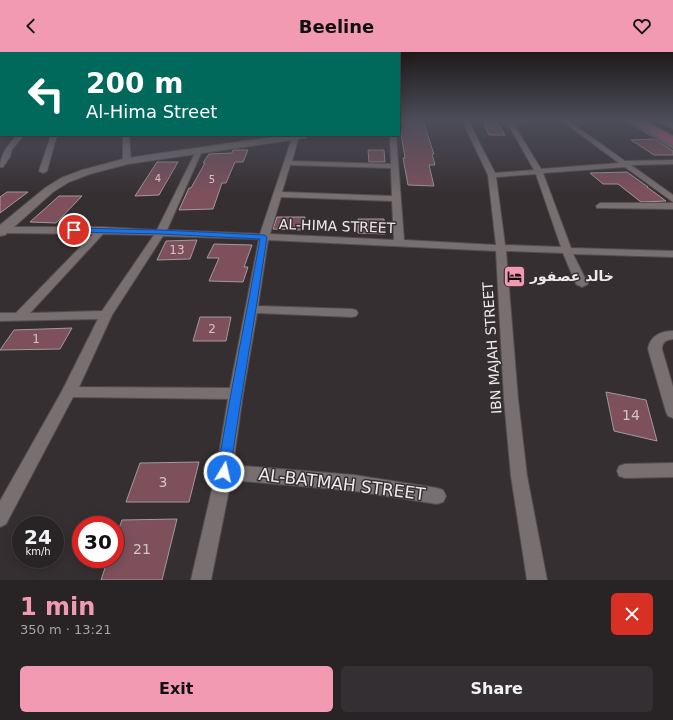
<!DOCTYPE html>
<html lang="en">
<head>
<meta charset="utf-8">
<style>
	body { margin:0; font-family:"DejaVu Sans","Noto Naskh Arabic",sans-serif; background:#342f32; color:#f1f3f6; height:100vh; display:flex; flex-direction:column; font-size:15px; white-space:nowrap }
	* { box-sizing:border-box; margin:0 }
	p { font-size:13px; color:#a5a4a7 }
	.icon { flex:none; width:22px; height:22px; fill:none; stroke:currentColor; stroke-width:2; stroke-linecap:round; stroke-linejoin:round }
	.map { position:relative; height:528px; overflow:hidden }
	.sheet { display:flex; flex-direction:column; background:#282325; flex:1 }
	.sheet>* { flex:none }
	.banner { position:absolute; left:0px; top:0px; width:400px; height:84px; box-shadow:0 2px 10px #0003,0 0 0 1px #444042; background:#00695c; color:#fff; overflow:hidden }
	.speed { position:absolute; left:12px; top:464px; display:flex; gap:8px; font-size:20px; font-weight:700; text-align:center }
	.speed>* { display:grid; place-content:center; width:52px; height:52px; border-radius:50%; background:#282325; box-shadow:0 2px 10px #0003,0 0 0 1px #444042; line-height:1 }
	.speed small { font-size:10px; font-weight:400 }
	.speed .limit { border:6px solid #d22; background:#fff; color:#111 }
	.pin { position:absolute; display:grid; place-items:center; width:34px; height:34px; color:#fff; margin:-17px; border:2px solid #fff; border-radius:50%; box-shadow:0 1px 4px #0007 }
	.me { position:absolute; width:44px; margin:-22px; rotate:9deg; stroke-linejoin:round; filter:drop-shadow(0 0 3px #0008) }
	.turn { display:flex; align-items:center; gap:14px; height:84px; padding:0 20px; font-size:18px }
	.turn .icon { width:52px; height:52px; stroke-width:2.5 }
	.turn b { display:block; font-size:28px; line-height:34px }
	.round { display:grid; place-items:center; flex:none; width:42px; height:42px; border-radius:6px; background:#342f32 }
	.head { display:flex; align-items:center; justify-content:space-between; height:68px; padding:0 20px }
	h1 { font-size:24px; font-weight:700; line-height:30px; color:#f19ab2 }
	.button { display:flex; gap:8px; margin-top:auto; padding:8px 20px }
	.button a { flex:1; height:46px; border-radius:6px; background:#f19ab2; color:#111; font-size:16px; font-weight:700; line-height:46px; text-align:center }
	.button a+a { background:#342f32; color:#f1f3f6 }
	header { display:flex; justify-content:space-between; align-items:center; height:52px; padding:0 20px; background:#f19ab2; color:#111; font-size:18px; font-weight:700 }
	.map>svg:first-child { display:block }
	.building { fill:#7d505c; stroke:#a29a9c }
	.lines { fill:none; stroke-linecap:round; stroke-linejoin:round }
	.street-casing { stroke:#534e50; stroke-width:2 }
	.secondary-casing { stroke:#534e50; stroke-width:2 }
	.highway-casing { stroke:#534e50; stroke-width:2 }
	.street { fill:#776f70; fill-rule:evenodd }
	.secondary { fill:#776f70; fill-rule:evenodd }
	.highway { fill:#d35b82; fill-rule:evenodd }
	.route { fill:#1a73e8; stroke:#114b97 }
	.labels { text-anchor:middle; stroke-width:3; stroke-linejoin:round; paint-order:stroke }
	.far-number-label { font-size:10px; fill:#d2c4c7 }
	.number-label { font-size:12px; fill:#d2c4c7 }
	.street-label { font-size:14px; fill:#eeeaeb; stroke:#362f31 }
	.poi-label { font-size:14px; font-weight:bold; fill:#eeeaeb; stroke:#362f31; text-anchor:start }
	.near-number-label { font-size:14px; fill:#d2c4c7 }
	.near-street-label { font-size:17px; fill:#eeeaeb; stroke:#362f31 }
</style>
</head>
<body>
<header><svg class="icon" aria-label="back" viewBox="0 0 24 24"><path d="M15 5l-7 7 7 7"/></svg>Beeline<svg class="icon" aria-label="heart" viewBox="0 0 24 24"><path d="M12 20l-8-8c-3-5 5-10 8-4 3-6 11-1 8 4z"/></svg></header>
<div class="map">
<svg width="673" height="528" viewBox="0 0 673 528">
	<rect width="100%" height="100%" fill="#362f31"/>
	<g class="building">
		<path d="M423,69L434,102H432L435,113H429L434,134L408,133L403,106H405L401,81L404,74Z"/>
		<path d="M483,69L497,70L505,83H489Z"/>
		<path d="M654,87L673,99V103H654L631,88Z"/>
		<path d="M233,98H248L243,110H235L226,131H222L213,157L179,158L189,136H191L205,111H203L209,102L232,101Z"/>
		<path d="M368,98H384L385,110H369Z"/>
		<path d="M157,110H178L159,143L135,144Z"/>
		<path d="M627,120L648,135H647L666,149L641,150L618,132H603L590,121Z"/>
		<path d="M7,140H28L0,161V145Z"/>
		<path d="M59,144H82L56,171L30,170Z"/>
		<path d="M277,165H305L302,178L273,177Z"/>
		<path d="M358,167H384L385,182L358,181Z"/>
		<path d="M197,188L190,207L157,208L166,189Z"/>
		<path d="M214,192L252,193L244,215H248L243,230L209,229L219,206H207Z"/>
		<path d="M200,265H231L226,289H193Z"/>
		<path d="M72,276L60,297L0,298L14,278Z"/>
		<path d="M606,340L646,348L657,389L614,379Z"/>
		<path d="M199,410L189,450H126L140,411Z"/>
		<path d="M177,467L162,528H101L108,507H115V487L122,468Z"/>
	</g>
	<g class="lines">
		<defs>
			<g id="street">
				<path d="M462,68H468L495,121L534,118L508,72C514,66 526,67 534,68L514,73L541,117L619,111L561,68H567L625,109L673,108V112L631,113L673,143V150L625,115L543,121L571,196L673,199V205L573,202L588,232L582,235L576,232L563,201L506,199L518,347L527,424L547,528H527L511,424L504,347L496,199L268,188L258,254L352,257L356,258L358,261L356,264L352,265L257,261L243,342L233,413L354,423L437,436L443,438L446,444L443,450L437,452L354,439L231,428L211,528H191L216,420L228,347L73,345L6,472L0,475V449L62,339L98,267L0,269V261H16L93,182L0,181V175H102L157,178L196,99L199,97L202,99L167,178L260,182L293,83L299,84L292,109L391,112L390,83H396L404,188L496,193L488,123ZM290,113L391,116L392,144L282,140ZM536,122L561,195L505,193L496,125ZM281,145L392,149L394,188L270,182ZM103,182L154,183L102,259L30,261ZM163,184L259,187L230,336L79,335L112,263Z"/>
				<path d="M17,83H24L12,97L10,105L3,115H0C0,102 9,92 17,83Z"/>
				<path d="M51,83H57L47,119L43,121L39,119Z"/>
				<path d="M123,83H129L131,109L127,111L123,109Z"/>
				<path d="M600,151H673V157L597,156L596,154Z"/>
				<path d="M673,279V287C666,288 662,290 662,297L673,335V366L668,364L666,360L648,297C650,284 661,279 673,279Z"/>
				<path d="M673,411V425L625,426L619,424L617,419L619,414L625,412Z"/>
			</g>
			<g id="secondary">
				<path d="M399,68H415L411,71L399,72Z"/>
				<path d="M624,68H633L673,90V97Z"/>
				<path d="M657,68H667L673,71V77Z"/>
				<path d="M286,83H310L305,86L128,112L90,122L69,130L53,140L5,183L0,184V173L45,136L61,126L82,118L127,106Z"/>
			</g>
			<path id="highway" d="M632,68H644L673,84V93L633,70Z"/>
		</defs>
		<use href="#street" class="street-casing"/>
		<use href="#secondary" class="secondary-casing"/>
		<use href="#highway" class="highway-casing"/>
		<use href="#street" class="street"/>
		<use href="#secondary" class="secondary"/>
		<use href="#highway" class="highway"/>
	</g>
	<linearGradient id="sky" x2="0" y2="1"><stop stop-color="#1e1a1b"/><stop offset="0.48" stop-color="#4c4d5a"/><stop offset="1" stop-color="#4c4d5a" stop-opacity="0"/></linearGradient>
	<rect width="673" height="142" fill="url(#sky)"/>
	<path class="route" d="M71,176L161,178L264,183L267,185C256,263 241,341 230,420L228,424L224,426L219,424L217,420C230,342 246,265 260,187L161,182L74,180H71Z"/>
	<defs>
		<symbol id="hotel-square" viewBox="-11 -11 22 22"><rect x="-9" y="-9" width="18" height="18" rx="4" fill="#f19ab2" stroke="#362f31"/><path d="M-6-4.5h1.5V1H6V5H4.5V3h-9V5H-6ZM-4 0a1.8 1.8 0 1 1 3.6 0ZM.5 0V-2.5h3Q6-2.5 6 0Z" fill="#111"/></symbol>
	</defs>
	<g fill-rule="evenodd">
		<use href="#hotel-square" x="502" y="212" width="25" height="25"/>
	</g>
	<g class="labels">
		<g class="far-number-label">
			<text x="158" y="130">4</text>
			<text x="212" y="131">5</text>
		</g>
		<g class="number-label">
			<text x="177" y="202">13</text>
			<text x="212" y="281">2</text>
			<text x="36" y="291">1</text>
		</g>
		<g class="street-label">
			<text transform="translate(337 174) rotate(2)" y="5">AL-HIMA STREET</text>
			<text transform="translate(492 296) rotate(-94)" y="5">IBN MAJAH STREET</text>
		</g>
		<g class="poi-label">
			<text x="530" y="229">خالد عصفور</text>
		</g>
		<g class="near-number-label">
			<text x="631" y="368">14</text>
			<text x="163" y="435">3</text>
			<text x="142" y="502">21</text>
		</g>
		<g class="near-street-label">
			<text transform="translate(342 432) rotate(7)" y="6">AL-BATMAH STREET</text>
		</g>
	</g>
</svg>
<div class="speed"><div>24<small>km/h</small></div><div class="limit">30</div></div>
<div class="pin" style="left:74px;top:178px;background:#d93025"><svg class="icon" aria-label="arrive" viewBox="0 0 24 24"><path d="M6 21V4h12l-3 4 3 4H6"/></svg></div>
<svg class="me" style="left:224px;top:420px" viewBox="-20 -20 40 40"><circle r="17" fill="#1a73e8" stroke="#fff" stroke-width="3"/><path d="M0-11L8 9 0 5-8 9z" fill="#fff"/></svg>
<div class="banner">
<div class="turn"><svg class="icon" aria-label="left" viewBox="0 0 24 24"><path d="M17 20v-9H6M10 6l-5 5 5 5"/></svg><div><b>200 m</b>Al-Hima Street</div></div>
</div>
</div>
<section class="sheet">
<div class="head"><div><h1>1 min</h1><p>350 m · 13:21</p></div><a class="round" style="background:#d93025;color:#fff"><svg class="icon" aria-label="close" viewBox="0 0 24 24"><path d="M6 6l12 12M18 6L6 18"/></svg></a></div>
<div class="button"><a>Exit</a><a>Share</a></div>
</section>
</body>
</html>
